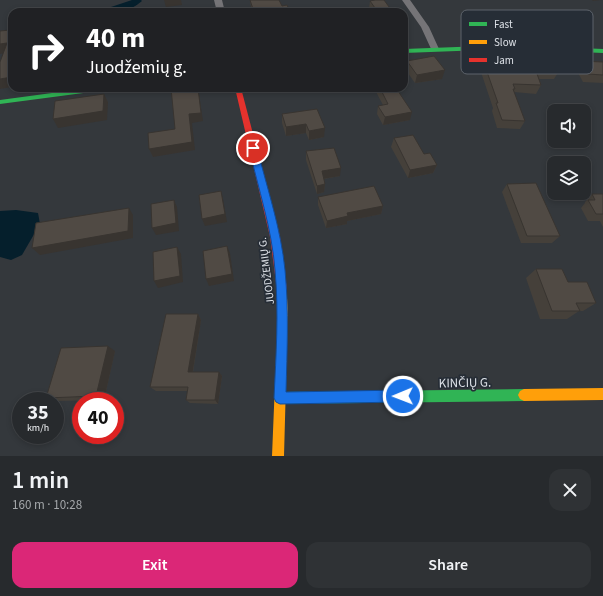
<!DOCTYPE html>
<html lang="en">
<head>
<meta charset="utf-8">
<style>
	body { margin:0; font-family:"Source Sans 3",sans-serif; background:#2f3235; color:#f1f3f6; height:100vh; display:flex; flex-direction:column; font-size:15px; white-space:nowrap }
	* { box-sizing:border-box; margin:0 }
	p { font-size:13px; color:#a4a7aa }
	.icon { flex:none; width:22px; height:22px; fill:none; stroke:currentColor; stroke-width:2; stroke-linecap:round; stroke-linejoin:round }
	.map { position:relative; height:456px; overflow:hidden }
	.details { display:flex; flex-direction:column; background:#272a2d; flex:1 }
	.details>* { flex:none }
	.banner { position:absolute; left:8px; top:8px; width:400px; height:84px; border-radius:12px; box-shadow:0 2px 6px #0003,0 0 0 1px #434649; background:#202124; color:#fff; overflow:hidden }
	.controls { position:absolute; left:547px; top:104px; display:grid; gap:8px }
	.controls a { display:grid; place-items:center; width:44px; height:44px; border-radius:8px; background:#272a2d; box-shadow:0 2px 6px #0003,0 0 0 1px #434649; font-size:20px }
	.speed { position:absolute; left:12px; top:392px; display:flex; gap:8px; font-size:20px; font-weight:700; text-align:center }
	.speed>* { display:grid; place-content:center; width:52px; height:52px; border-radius:50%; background:#272a2d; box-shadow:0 2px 6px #0003,0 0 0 1px #434649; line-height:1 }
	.speed small { font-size:10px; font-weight:400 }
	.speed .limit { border:6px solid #d22; background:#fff; color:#111 }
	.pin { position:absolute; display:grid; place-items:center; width:34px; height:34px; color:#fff; margin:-17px; border:2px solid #fff; border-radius:50%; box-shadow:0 1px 4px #0007 }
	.me { position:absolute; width:44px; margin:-22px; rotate:269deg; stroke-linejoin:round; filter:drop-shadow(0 0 3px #0008) }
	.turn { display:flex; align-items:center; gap:14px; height:84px; padding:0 12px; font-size:18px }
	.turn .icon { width:52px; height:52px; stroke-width:2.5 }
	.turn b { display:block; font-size:28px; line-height:34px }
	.round { display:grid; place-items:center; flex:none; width:42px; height:42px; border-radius:12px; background:#2f3235 }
	.overview { display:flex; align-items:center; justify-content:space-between; height:68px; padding:0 12px }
	h1 { font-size:24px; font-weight:600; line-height:30px }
	.button { display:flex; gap:8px; margin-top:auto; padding:8px 12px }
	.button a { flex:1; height:46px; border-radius:12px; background:#db2777; color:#fff; font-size:16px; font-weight:600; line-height:46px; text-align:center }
	.button a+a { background:#2f3235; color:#f1f3f6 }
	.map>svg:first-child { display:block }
	.water { fill:#051f2c }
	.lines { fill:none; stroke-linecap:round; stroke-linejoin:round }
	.street { fill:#757477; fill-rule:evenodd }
	.fast { fill:#30b455; fill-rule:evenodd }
	.slow { fill:#ff9f0a; fill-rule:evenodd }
	.jam { fill:#e5322d; fill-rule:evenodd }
	.wall { fill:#45403a }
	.shaded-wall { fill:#383430 }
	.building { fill:#504a44; stroke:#383430 }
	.route { fill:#1a73e8; stroke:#114b97 }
	.labels { text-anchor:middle; stroke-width:3.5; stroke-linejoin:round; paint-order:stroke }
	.street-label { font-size:11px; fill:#dce0e6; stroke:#262d36 }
	.near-street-label { font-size:13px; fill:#dce0e6; stroke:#262d36 }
	.key { fill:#262d36; stroke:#5d636b; stroke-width:1 }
	.key-label { font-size:11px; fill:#dce0e6 }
</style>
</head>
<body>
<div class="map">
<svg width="603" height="456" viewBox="0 0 603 456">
	<rect width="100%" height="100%" fill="#34383c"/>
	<g class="water">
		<path d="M132,0H141L142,1C135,7 120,16 110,10L111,7Z"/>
		<path d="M16,210L38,213L40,224L22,255L11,260L0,257V211Z"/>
	</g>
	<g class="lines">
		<g class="street">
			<path d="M214,0H222L225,12H217Z"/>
			<path d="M402,0H410L429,27L439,49L438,51H432L421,27Z"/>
		</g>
		<g class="fast">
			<path d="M512,45L603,49V53L512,49L404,53V49Z"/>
			<path d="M89,88H109L106,90L0,104V100Z"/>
			<path d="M524,389L528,391L530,395L528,399L524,401L280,404L276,402L274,398L276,394L280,392Z"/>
		</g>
		<g class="slow">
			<path d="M282,285L286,287L288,309L284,456H272L278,309L277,290L278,287Z"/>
			<path d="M603,388V400L524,401L520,399L518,395L520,391L524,389Z"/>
		</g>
		<path class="jam" d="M235,88H241L280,237L287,290L286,293L282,295L278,293L277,290L270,237Z"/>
	</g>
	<g class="wall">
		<path d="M250,0L282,6L290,12H252L251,7Z"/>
		<path d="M370,1L392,11L391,12H371L369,9Z"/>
		<path d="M480,52L559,71L554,79H539L541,85L536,94L514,92L525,121L520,129L497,128L492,111L493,108L477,60Z"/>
		<path d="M407,61L442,79L415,83L405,69Z"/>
		<path d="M581,61L603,62V83L583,82L576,69Z"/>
		<path d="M374,88H396L410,120L383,125L377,114L378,106L383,105Z"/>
		<path d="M317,109L324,137L309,140L306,133L286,136L282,123V114Z"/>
		<path d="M394,138L424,154L437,165L433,173L408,178L391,147Z"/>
		<path d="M306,151L340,176L324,179L325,184L324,192L317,194L306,160Z"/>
		<path d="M507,184L560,236L552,243H521L502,192Z"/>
		<path d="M592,194H603V227L600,221H588L581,208L585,203V202Z"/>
		<path d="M318,197L383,206L381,214L347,221V224L326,228L318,205Z"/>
		<path d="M536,269L568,282L596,303L583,311H579L567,319H540L526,278Z"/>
		<path d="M198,314L201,320L193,372H219L222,376L218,404L190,403L186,400L188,391H156L150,387Z"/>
		<path d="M115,351L104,400L55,401L46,398Z"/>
	</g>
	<g class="shaded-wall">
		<path d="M164,0H181L182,5L166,7Z"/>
		<path d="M593,0H602L592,1Z"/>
		<path d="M10,30L12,33V42L9,37Z"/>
		<path d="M7,43L12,52L0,54V44Z"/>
		<path d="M445,70L442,79L415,83L417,75Z"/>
		<path d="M12,77V87L0,89V79Z"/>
		<path d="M198,88L203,121L192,123L195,150L153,157L149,149L192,142L189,114Z"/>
		<path d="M104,94L108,102L107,120L58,128L53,119Z"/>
		<path d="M412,112L410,120L383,125L385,117Z"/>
		<path d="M306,124V133L286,136V127Z"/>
		<path d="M325,128L324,137L309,140V131Z"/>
		<path d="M437,165L433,173L408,178L410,170Z"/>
		<path d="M341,168L340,176L322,179V171Z"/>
		<path d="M325,184L324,192L317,194V186Z"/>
		<path d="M221,191L223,199L227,222L205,226L202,219Z"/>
		<path d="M174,200L177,207L179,231L156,235L152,228Z"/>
		<path d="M383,206L381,214L347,221V224L326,228L327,221L347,213Z"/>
		<path d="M129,208L133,215V238L40,255L32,248Z"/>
		<path d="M227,246L230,253L234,281L209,286L206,279Z"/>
		<path d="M177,247L181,254L183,282L158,288L154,281Z"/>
		<path d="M198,314L201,320L192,376L188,372Z"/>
		<path d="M108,346L115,351L104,400L96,396Z"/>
		<path d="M219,372L222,376L218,404L215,400Z"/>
	</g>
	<g class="building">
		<path d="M250,0H279L282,6L287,5L290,12H254Z"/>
		<path d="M375,0H384L392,11L378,12L370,1Z"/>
		<path d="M10,30L9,37V35H12V77L0,79V62L7,43L0,44V31Z"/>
		<path d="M480,52H500L502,57H552L559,71H536L541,85L513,84L515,89H513L525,121L502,120L496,103H498Z"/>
		<path d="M434,56L445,70L417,75L407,61Z"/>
		<path d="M581,61L603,62V75L588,74Z"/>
		<path d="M171,88H198L201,113L189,114L192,142L149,149L148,133L175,129Z"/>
		<path d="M380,88H396L412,112L385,117L378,106L388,104Z"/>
		<path d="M104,94L103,111L53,119L55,101Z"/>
		<path d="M317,109L325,128L309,131L306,124L286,127L282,114Z"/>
		<path d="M413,135L424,154L430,153L437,165L410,170L394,138Z"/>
		<path d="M334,148L341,168L322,171L325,184L317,186L306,151Z"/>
		<path d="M536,183L560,236H527L507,184Z"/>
		<path d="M374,186L383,206L347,213L348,216L327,221L318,197Z"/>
		<path d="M221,191L225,214L202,219L199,195Z"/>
		<path d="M592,194H603V214H596L588,200H595Z"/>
		<path d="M174,200L176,223L152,228L151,204Z"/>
		<path d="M129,208L128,231L32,248L36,223Z"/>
		<path d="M227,246L232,274L206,279L203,251Z"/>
		<path d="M177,247L180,276L154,281L153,252Z"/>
		<path d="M536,269H562L568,282H587L596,303H576L580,311H552Z"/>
		<path d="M166,314H198L188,372H219L215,400H186L188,387H150Z"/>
		<path d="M108,346L96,396L46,398L61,348Z"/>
	</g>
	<path class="route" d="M253,146L257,148C267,188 281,229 285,270C289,311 287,351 286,392L403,390L407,392L409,396L407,400L403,402L280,404L276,402L274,398C276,355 279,313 275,270C272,229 258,188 249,148Z"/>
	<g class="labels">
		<g class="street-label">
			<text transform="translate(266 271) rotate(-97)" y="4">JUODŽEMIŲ G.</text>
		</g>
		<g class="near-street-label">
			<text transform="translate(465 382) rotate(-1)" y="5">KINČIŲ G.</text>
		</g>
	</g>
	<rect x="461" y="10" width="132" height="64" rx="6" class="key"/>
	<rect x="469" y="22" width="18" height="4" fill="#30b455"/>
	<rect x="469" y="40" width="18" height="4" fill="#ff9f0a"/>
	<rect x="469" y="58" width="18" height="4" fill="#e5322d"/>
	<g class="key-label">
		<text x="494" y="28">Fast</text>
		<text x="494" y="46">Slow</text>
		<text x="494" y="64">Jam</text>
	</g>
</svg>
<div class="controls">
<a><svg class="icon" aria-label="sound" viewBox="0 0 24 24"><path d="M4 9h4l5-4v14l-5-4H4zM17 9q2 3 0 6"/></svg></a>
<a><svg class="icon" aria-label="layers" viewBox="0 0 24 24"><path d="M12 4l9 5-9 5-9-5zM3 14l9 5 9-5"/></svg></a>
</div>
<div class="speed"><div>35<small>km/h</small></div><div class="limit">40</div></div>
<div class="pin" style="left:253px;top:148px;background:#d93025"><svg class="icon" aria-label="arrive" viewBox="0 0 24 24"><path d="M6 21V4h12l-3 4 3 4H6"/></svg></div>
<svg class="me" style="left:403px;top:396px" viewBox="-20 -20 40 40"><circle r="17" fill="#1a73e8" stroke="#fff" stroke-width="3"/><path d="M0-11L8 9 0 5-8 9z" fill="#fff"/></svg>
<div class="banner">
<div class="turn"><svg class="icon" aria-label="right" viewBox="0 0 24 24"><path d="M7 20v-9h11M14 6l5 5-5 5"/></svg><div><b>40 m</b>Juodžemių g.</div></div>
</div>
</div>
<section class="details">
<div class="overview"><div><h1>1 min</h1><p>160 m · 10:28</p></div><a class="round"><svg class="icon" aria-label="close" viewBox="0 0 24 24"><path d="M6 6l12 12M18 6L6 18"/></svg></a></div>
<div class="button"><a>Exit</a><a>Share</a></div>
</section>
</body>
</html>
